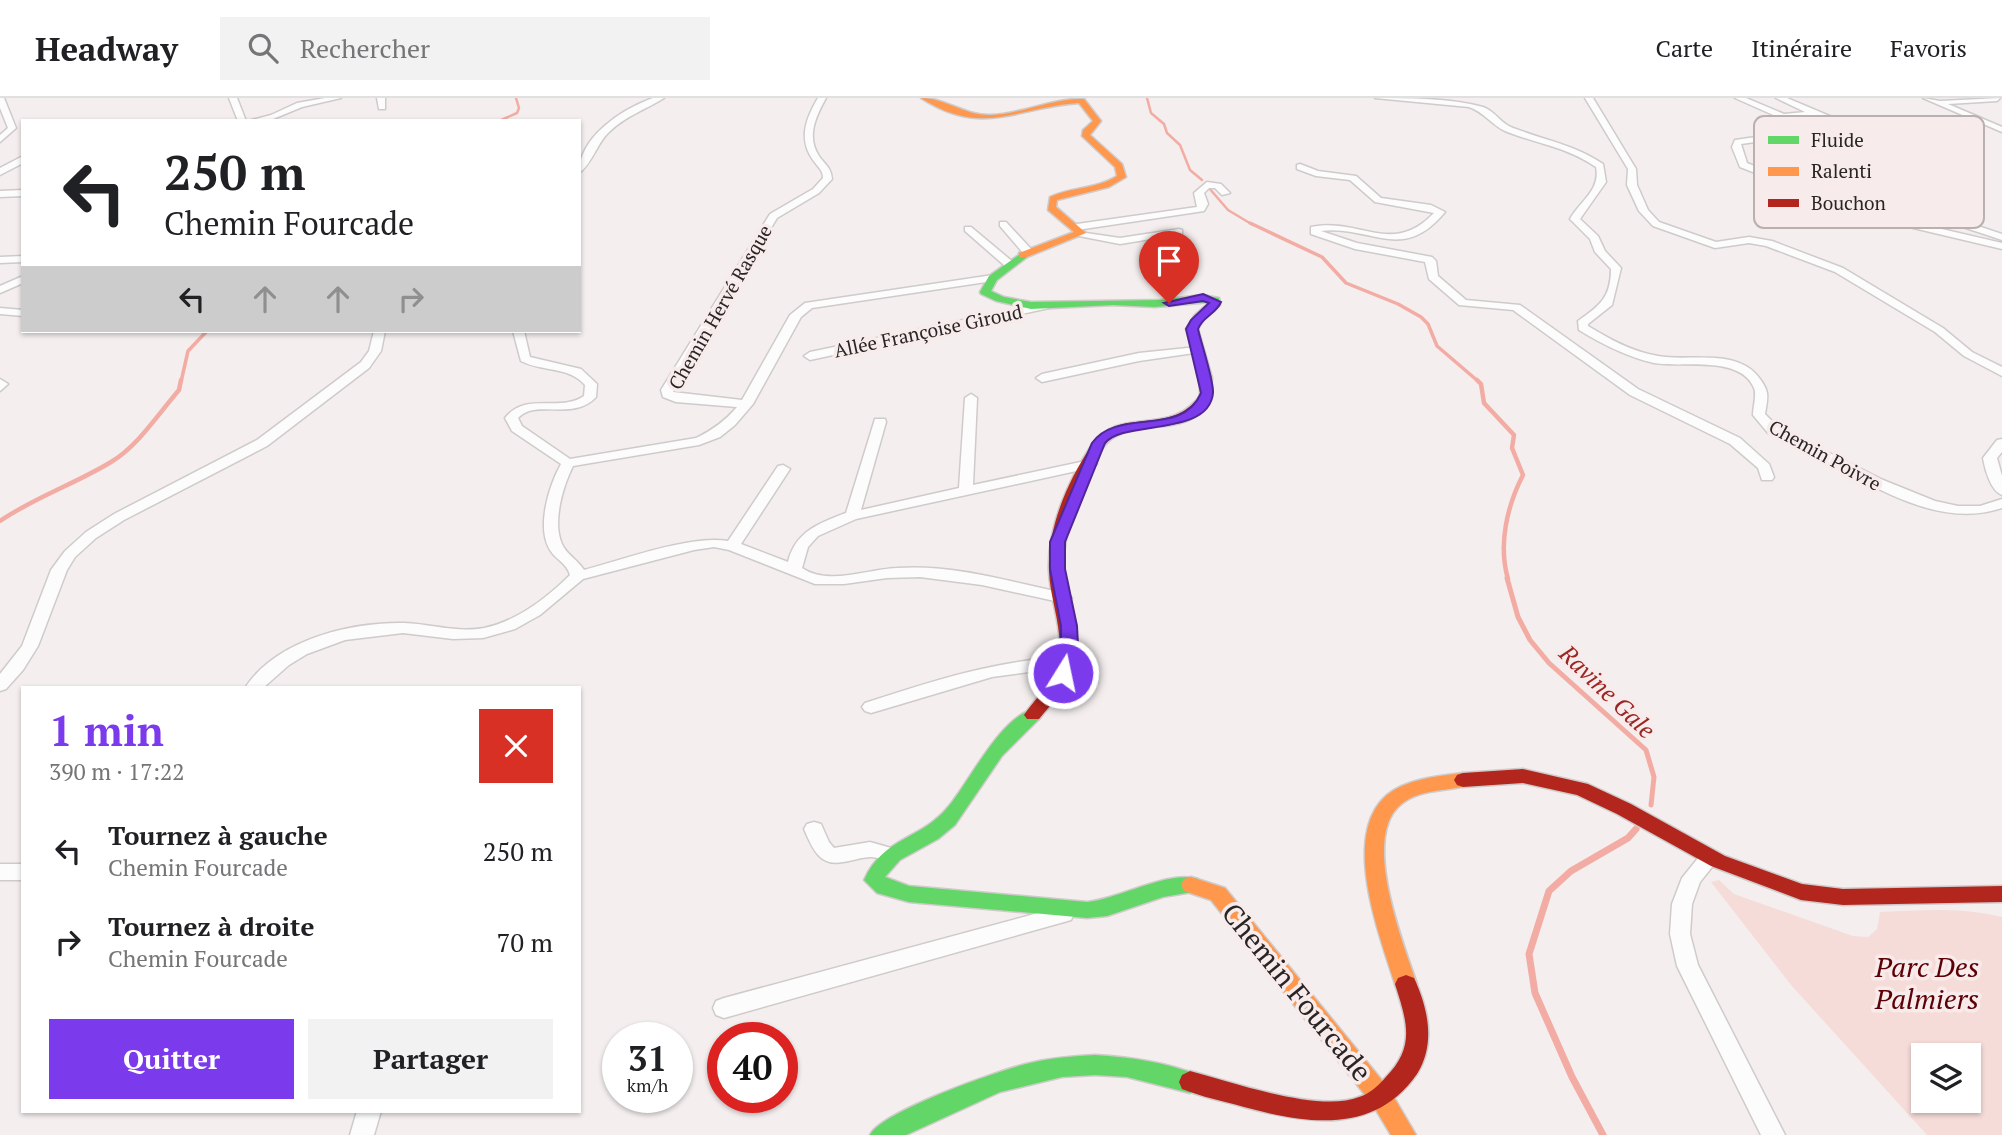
<!DOCTYPE html>
<html lang="fr">
<head>
<meta charset="utf-8">
<style>
	body { margin:0; font-family:"PT Serif",serif; background:#f2f2f2; color:#202124; height:100vh; display:flex; flex-direction:column; font-size:26px; white-space:nowrap }
	* { box-sizing:border-box; margin:0 }
	p { font-size:23px; color:#757577 }
	.icon { flex:none; width:38px; height:38px; fill:none; stroke:currentColor; stroke-width:2; stroke-linecap:round; stroke-linejoin:round }
	.map { position:relative; flex:1; overflow:hidden }
	.sheet { position:absolute; left:21px; top:588px; width:560px; height:427px; display:flex; flex-direction:column; background:#fff; border-radius:0px; box-shadow:0 2px 5px #0004 }
	.sheet>* { flex:none }
	.guide { position:absolute; left:21px; top:21px; width:560px; height:214px; border-radius:0px; box-shadow:0 2px 5px #0004; background:#fff; color:#202124; overflow:hidden }
	.fabs { position:absolute; left:1911px; top:945px; display:grid; gap:14px }
	.fabs a { display:grid; place-items:center; width:70px; height:70px; border-radius:0px; background:#fff; box-shadow:0 2px 5px #0004; font-size:35px }
	.speed { position:absolute; left:602px; top:924px; display:flex; gap:14px; font-size:35px; font-weight:700; text-align:center }
	.speed>* { display:grid; place-content:center; width:91px; height:91px; border-radius:50%; background:#fff; box-shadow:0 2px 5px #0004; line-height:1 }
	.speed small { font-size:18px; font-weight:400 }
	.speed .limit { border:10px solid #d22; background:#fff; color:#111 }
	.pin { position:absolute; display:grid; place-items:center; width:60px; height:60px; color:#fff; margin:-72px -30px; border-radius:50% 50% 50% 0; rotate:-45deg; box-shadow:0 0 7px #0007 }
	.pin .icon { rotate:45deg }
	.me { position:absolute; width:77px; margin:-38px; rotate:10deg; stroke-linejoin:round; filter:drop-shadow(0 0 5px #0008) }
	.turn { display:flex; align-items:center; gap:24px; height:147px; padding:0 28px; font-size:32px }
	.turn .icon { width:91px; height:91px; stroke-width:2.5 }
	.turn b { display:block; font-size:49px; line-height:60px }
	.lanes { display:flex; align-items:center; height:66px; padding:0 28px; background:#0003; justify-content:center; gap:35px; direction:ltr }
	.lanes .off { opacity:.35 }
	.round { display:grid; place-items:center; flex:none; width:74px; height:74px; border-radius:0px; background:#f2f2f2 }
	.headline { display:flex; align-items:center; justify-content:space-between; height:119px; padding:0 28px }
	h1 { font-size:42px; font-weight:800; line-height:52px; color:#7c3aed }
	.action { display:flex; gap:14px; margin-top:auto; padding:14px 28px }
	.action a { flex:1; height:80px; border-radius:0px; background:#7c3aed; color:#fff; font-size:28px; font-weight:800; line-height:80px; text-align:center }
	.action a+a { background:#f2f2f2; color:#202124 }
	ul { padding:0; list-style:none }
	li { display:flex; align-items:center; gap:21px; height:91px; padding:0 28px }
	li div { flex:1 }
	li b { display:block; font-size:26px }
	li em { font-style:normal }
	header { display:flex; align-items:center; gap:42px; box-sizing:border-box; height:98px; padding:0 35px; background:#fff; border-bottom:2px solid #e0e0e0 }
	header strong { font-size:33px }
	nav { display:flex; gap:38px; margin-inline-start:auto; font-size:24px }
	.search { width:490px; height:63px; background:#f2f2f2; display:flex; align-items:center; gap:18px; box-sizing:border-box; padding:0 24px; border-radius:0px; color:#757577; font-size:26px }
	.map>svg:first-child { display:block }
	.green { fill:#f6dcd9; fill-rule:evenodd }
	.lines { fill:none; stroke-linecap:round; stroke-linejoin:round }
	.stream-far4 { stroke:#f3aca4; stroke-width:2.5 }
	.stream-far3 { stroke:#f3aca4; stroke-width:3.5 }
	.stream-far2 { stroke:#f3aca4; stroke-width:4.5 }
	.stream-far1 { stroke:#f3aca4; stroke-width:5 }
	.stream { stroke:#f3aca4; stroke-width:7 }
	.street-casing { stroke:#cfcbca; stroke-width:3 }
	.fast-casing { stroke:#cfcbca; stroke-width:3 }
	.slow-casing { stroke:#cfcbca; stroke-width:3 }
	.jam-casing { stroke:#cfcbca; stroke-width:3 }
	.street { fill:#fdfcfc; fill-rule:evenodd }
	.fast { fill:#63d668; fill-rule:evenodd }
	.slow { fill:#ff974d; fill-rule:evenodd }
	.jam { fill:#b3261e; fill-rule:evenodd }
	.route { fill:#7c3aed; stroke:#51269a; stroke-width:2 }
	.labels { text-anchor:middle; stroke-width:7; stroke-linejoin:round; paint-order:stroke }
	.far-street-label { font-size:19px; fill:#282524; stroke:#f7eceb }
	.water-label { font-size:24px; font-style:italic; fill:#9b2724; stroke:#f7eceb }
	.near-park-label { font-size:28px; font-style:italic; fill:#5d0106; stroke:#f7eceb }
	.near-street-label { font-size:28px; fill:#282524; stroke:#f7eceb }
	.key { fill:#f7eceb; stroke:#b9b0af; stroke-width:2 }
	.key-label { font-size:19px; fill:#282524 }
</style>
</head>
<body>
<header>
<strong>Headway</strong>
<div class="search"><svg class="icon" aria-label="search" viewBox="0 0 24 24"><circle cx="10" cy="10" r="6"/><path d="M15 15l6 6"/></svg>Rechercher</div>
<nav><a>Carte</a><a>Itinéraire</a><a>Favoris</a></nav>
</header>
<div class="map">
<svg width="2002" height="1037" viewBox="0 0 2002 1037">
	<rect width="100%" height="100%" fill="#f4eeee"/>
	<path class="green" d="M1719,782L1734,796L1853,838L1868,839L1877,831L1880,814C1920,812 1963,809 2002,819V1037H1927L1791,887L1711,784ZM1923,957H1969V1003H1923Z"/>
	<g class="lines">
		<g class="stream-far4">
			<path d="M1147,0L1151,15L1164,26L1167,35L1180,47L1190,72L1202,82"/>
			<path d="M499,23L517,15L519,10L516,0"/>
			<path d="M1209,90L1228,112L1253,127"/>
		</g>
		<g class="stream-far3">
			<path d="M1250,125L1322,159L1346,185L1398,206L1421,219L1428,226L1437,248L1479,284"/>
			<path d="M181,284L188,253L207,233"/>
		</g>
		<g class="stream-far2">
			<path d="M1477,282L1481,286L1484,305L1514,337L1512,350L1523,377C1507,408 1498,447 1508,481"/>
			<path d="M0,423C35,399 75,386 111,364C138,348 159,315 179,292L181,282"/>
		</g>
		<path class="stream-far1" d="M1507,480L1518,519L1530,542L1549,565L1646,652L1654,679L1651,707"/>
		<path class="stream" d="M1603,1037L1572,979L1535,895L1529,856L1549,793L1571,773L1628,740L1636,731"/>
		<defs>
			<g id="street">
				<path d="M0,0H4L16,30L0,44V37L8,30L0,10Z"/>
				<path d="M229,0H237L246,23H238Z"/>
				<path d="M325,0H341L302,9L273,21L248,23L271,17L297,5Z"/>
				<path d="M377,0H385V11H379Z"/>
				<path d="M653,0H664C645,12 625,18 608,35C597,46 591,67 579,75C579,39 622,11 653,0Z"/>
				<path d="M818,0H826C816,18 806,38 819,58C825,67 831,69 832,81L819,95L777,120L673,294L742,302L790,217L805,205L993,177L998,180L993,183L812,210L801,219L753,306L735,327L720,339L699,347L573,368C563,388 552,424 562,446C566,456 578,462 584,472C623,462 689,437 728,443L778,368L783,367L790,371L741,446L788,464C795,434 819,425 846,415L875,321H885L886,324L861,412L959,390L965,300L971,296L977,300L973,387L1090,362L1097,366L1090,370L856,421L818,438L808,449L802,470C828,488 868,471 897,470C954,466 1010,484 1064,495L1069,497L1072,500L1069,503L1064,505L982,487L920,479L887,480L844,486H815L729,452L714,449L694,452L583,481L540,517L515,531L483,540L453,541L403,535L345,542L307,556L289,567L263,590H245C276,542 350,524 404,525C431,526 457,535 484,530C517,523 547,500 570,477C567,465 556,462 550,452C536,429 549,388 561,366L512,333L505,320C526,293 559,315 584,298L585,287C569,268 542,274 521,263L513,233H524L530,259L581,271L597,286L596,299C573,324 536,300 518,320L522,328L570,361L696,340C713,332 725,323 737,309L676,304L663,299L661,292L770,116L813,91L823,80C823,72 818,69 813,62C798,41 806,20 818,0Z"/>
				<path d="M1375,0C1410,0 1450,0 1483,9C1495,13 1501,26 1513,30C1545,42 1575,47 1603,66L1606,84L1580,121L1598,138L1605,153L1621,170L1612,207L1588,226V228C1609,241 1633,254 1658,258C1689,264 1738,249 1760,281C1763,285 1766,290 1767,295C1768,302 1766,309 1765,316L1778,329L1883,382L1935,403L1958,408H1980L2002,401V410C1934,433 1866,382 1807,353C1795,346 1781,341 1768,335L1753,317C1753,309 1757,297 1754,290C1740,257 1682,270 1654,265C1627,259 1602,246 1579,232L1578,223C1599,208 1611,200 1611,171L1595,154L1590,141L1570,121C1580,103 1601,92 1596,69C1567,49 1537,46 1505,33C1492,27 1484,14 1469,9Z"/>
				<path d="M1585,0H1593L1636,71L1637,87L1648,112L1659,124L1716,144L1749,139L1772,143L1843,170L1943,230L1972,254L2002,269V278L1964,258L1935,234L1835,174L1766,148L1749,145L1715,150L1653,128L1639,113L1627,87L1628,71Z"/>
				<path d="M1735,0H1746L1784,16L1805,14L1776,0H1787L1858,30L1959,118L1969,125L2002,136V142L1963,129L1953,122L1852,34L1814,18L1788,20L1794,28L1791,39L1741,46L1747,65L1873,115L2002,145V151L1867,119L1740,69L1732,49L1735,42L1784,35L1786,28L1780,20Z"/>
				<path d="M1923,0L1940,3L2000,0L1997,3L1948,6L2002,29V34Z"/>
				<path d="M23,58V65L0,77V70Z"/>
				<path d="M1300,66L1318,73L1356,78L1381,100L1431,107L1445,114C1402,166 1372,127 1321,133L1357,145L1432,159L1436,163L1438,178L1466,202L1520,207L1638,291L1740,340L1769,366L1774,379L1772,382H1762L1758,370L1730,346L1630,297L1513,212L1459,207L1429,181L1425,164L1355,151L1311,136V129C1360,119 1392,159 1434,115L1375,104L1350,82L1316,78L1297,71V67Z"/>
				<path d="M1207,84L1221,86L1230,95L1222,97L1215,90H1209L1204,95L1208,106L1204,113L1077,132L1072,129L1077,126L1197,109L1194,95Z"/>
				<path d="M23,92V98L0,99V93Z"/>
				<path d="M1000,124H1006L1032,152V156H1024L1000,128Z"/>
				<path d="M965,129H971L1013,164V168H1005L965,133Z"/>
				<path d="M1179,131L1182,132V136L1120,146L1074,137L1079,134L1120,140Z"/>
				<path d="M23,158V164L0,165V159Z"/>
				<path d="M23,178V185L0,195V188Z"/>
				<path d="M1045,205L1049,206V210L810,262L804,258L810,254Z"/>
				<path d="M0,210L23,212V218L0,216Z"/>
				<path d="M374,233H385L381,253L369,270L267,348L124,422L96,440L75,459L67,472L38,548L23,572L6,591L0,593V576L22,548L51,472L65,453L86,434L114,416L257,342L361,264L369,253Z"/>
				<path d="M1197,249L1203,252L1201,254L1139,263L1042,284L1036,280L1042,276L1139,255Z"/>
				<path d="M0,281L8,286L0,293Z"/>
				<path d="M2002,341V354L1997,360L2002,378V397C1991,393 1985,372 1983,360L1997,342Z"/>
				<path d="M1067,559L1073,560L1075,564L1073,568L992,579L871,615L865,613L862,609L865,605C932,583 997,562 1067,559Z"/>
				<path d="M814,724L821,726L829,744L834,750L870,744L898,752L901,757L898,762C888,766 881,759 871,759C861,759 852,763 843,764C819,769 812,749 804,731L807,726Z"/>
				<path d="M1710,751L1717,754L1720,759L1700,784L1692,806L1690,836L1698,867L1785,1037H1761L1677,868L1670,836L1672,806L1682,780L1703,754Z"/>
				<rect x="0" y="766" width="23" height="16"/>
				<path d="M1064,808L1071,810L1074,816L1071,822L1064,824L724,920L716,917L713,910L716,903L724,900Z"/>
				<path d="M357,1013H381L374,1037H350Z"/>
			</g>
			<g id="fast">
				<path d="M1023,154L1028,157L1027,159L997,182L991,193L1004,199L1031,204L1161,202L1202,197L1219,200L1220,207L1203,222L1198,231L1212,280L1210,301L1206,302L1200,298V280L1186,231L1194,218L1210,204L1155,209L1113,207L1031,211L996,203L981,196L980,194L989,178Z"/>
				<path d="M1033,611L1039,613L1042,617L1039,621L1002,658L955,727L938,741L900,762L885,779L909,788L1087,804C1119,801 1168,772 1198,781L1201,787L1198,793L1163,799L1107,818L1087,820L909,804L877,795L864,782C884,738 921,742 948,709C970,683 999,621 1033,611Z"/>
				<path d="M1095,957C1130,959 1165,964 1198,977L1201,984L1198,991L1190,995L1127,979L1095,977L1062,979L1000,994L906,1037H870C880,1014 1002,971 1030,965C1051,960 1073,958 1095,957Z"/>
			</g>
			<g id="slow">
				<path d="M921,0C946,0 965,18 991,17C1022,16 1052,0 1084,1L1101,23L1090,37L1122,66L1126,79L1109,89L1057,102L1056,109L1086,135L1027,159H1019V155L1074,134L1048,112L1050,99C1071,89 1097,91 1117,78L1115,69L1082,38L1083,32L1093,23L1079,5C1016,9 983,40 921,0Z"/>
				<path d="M1463,675L1469,677L1472,682L1469,687C1446,694 1417,690 1398,709C1363,744 1403,845 1417,886L1414,892L1406,895L1398,892L1395,886C1380,838 1340,737 1387,697C1407,681 1438,678 1463,675Z"/>
				<path d="M1191,779L1225,790L1389,991L1416,1037H1391L1373,1007L1211,802L1184,793L1181,787L1184,781Z"/>
			</g>
			<g id="jam">
				<path d="M1206,294L1212,298C1208,304 1205,311 1200,315C1172,339 1123,318 1102,351C1081,386 1062,430 1064,472C1065,492 1071,511 1074,530C1081,568 1062,594 1039,621H1027L1024,617C1034,602 1048,590 1055,573C1068,541 1050,506 1049,473C1047,430 1068,383 1091,348C1120,305 1170,342 1202,295Z"/>
				<path d="M1523,671L1588,686L1631,706L1725,758L1802,786L1843,791L2002,788V804L1843,807L1801,802L1711,768L1617,716L1577,697L1523,685L1463,689L1457,687L1454,682L1457,677L1463,675Z"/>
				<path d="M1406,877L1414,880C1428,910 1436,946 1417,976C1375,1037 1307,1026 1244,1009C1223,1003 1202,999 1182,991L1179,984L1182,977L1190,973C1232,984 1319,1015 1359,999C1369,996 1378,988 1385,980C1416,949 1407,924 1395,886L1398,880Z"/>
			</g>
		</defs>
		<use href="#street" class="street-casing"/>
		<use href="#fast" class="fast-casing"/>
		<use href="#slow" class="slow-casing"/>
		<use href="#jam" class="jam-casing"/>
		<use href="#street" class="street"/>
		<use href="#fast" class="fast"/>
		<use href="#slow" class="slow"/>
		<use href="#jam" class="jam"/>
	</g>
	<path class="route" d="M1203,196L1221,204C1216,216 1202,219 1198,231C1201,245 1214,283 1213,295C1209,339 1123,322 1105,345L1065,444V471L1077,528L1078,547L1069,579H1057L1055,575L1061,547V528L1050,471V444L1092,345C1118,309 1182,340 1201,295L1186,231L1191,222L1209,205L1203,203L1169,208L1164,205Z"/>
	<g class="labels">
		<g class="far-street-label">
			<text transform="translate(720 209) rotate(-60)" y="7">Chemin Hervé Rasque</text>
			<text transform="translate(928 233) rotate(-12)" y="7">Allée Françoise Giroud</text>
			<text transform="translate(1825 357) rotate(29)" y="7">Chemin Poivre</text>
		</g>
		<g class="water-label">
			<text transform="translate(1607 594) rotate(44)" y="8">Ravine Gale</text>
		</g>
		<g class="near-park-label">
			<text x="1927" y="879">Parc Des<tspan x="1927" dy="32">Palmiers</tspan></text>
		</g>
		<g class="near-street-label">
			<text transform="translate(1297 894) rotate(51)" y="10">Chemin Fourcade</text>
		</g>
	</g>
	<rect x="1754" y="18" width="230" height="112" rx="10" class="key"/>
	<rect x="1768" y="38" width="31" height="8" fill="#63d668"/>
	<rect x="1768" y="69" width="31" height="9" fill="#ff974d"/>
	<rect x="1768" y="101" width="31" height="8" fill="#b3261e"/>
	<g class="key-label">
		<text x="1811" y="49">Fluide</text>
		<text x="1811" y="80">Ralenti</text>
		<text x="1811" y="112">Bouchon</text>
	</g>
</svg>
<div class="fabs">
<a><svg class="icon" aria-label="layers" viewBox="0 0 24 24"><path d="M12 4l9 5-9 5-9-5zM3 14l9 5 9-5"/></svg></a>
</div>
<div class="speed"><div>31<small>km/h</small></div><div class="limit">40</div></div>
<div class="pin" style="left:1169px;top:205px;background:#d93025"><svg class="icon" aria-label="arrive" viewBox="0 0 24 24"><path d="M6 21V4h12l-3 4 3 4H6"/></svg></div>
<svg class="me" style="left:1063px;top:575px" viewBox="-20 -20 40 40"><circle r="17" fill="#7c3aed" stroke="#fff" stroke-width="3"/><path d="M0-11L8 9 0 5-8 9z" fill="#fff"/></svg>
<div class="guide">
<div class="turn"><svg class="icon" aria-label="left" viewBox="0 0 24 24"><path d="M17 20v-9H6M10 6l-5 5 5 5"/></svg><div><b>250 m</b>Chemin Fourcade</div></div>
<div class="lanes"><svg class="icon" aria-label="left" viewBox="0 0 24 24"><path d="M17 20v-9H6M10 6l-5 5 5 5"/></svg><svg class="icon off" aria-label="ahead" viewBox="0 0 24 24"><path d="M12 20V5M6 11l6-6 6 6"/></svg><svg class="icon off" aria-label="ahead" viewBox="0 0 24 24"><path d="M12 20V5M6 11l6-6 6 6"/></svg><svg class="icon off" aria-label="right" viewBox="0 0 24 24"><path d="M7 20v-9h11M14 6l5 5-5 5"/></svg></div>
</div>
<section class="sheet">
<div class="headline"><div><h1>1 min</h1><p>390 m · 17:22</p></div><a class="round" style="background:#d93025;color:#fff"><svg class="icon" aria-label="close" viewBox="0 0 24 24"><path d="M6 6l12 12M18 6L6 18"/></svg></a></div>
<ul>
<li><svg class="icon" aria-label="left" viewBox="0 0 24 24"><path d="M17 20v-9H6M10 6l-5 5 5 5"/></svg><div><b>Tournez à gauche</b><p>Chemin Fourcade</p></div><em>250 m</em></li>
<li><svg class="icon" aria-label="right" viewBox="0 0 24 24"><path d="M7 20v-9h11M14 6l5 5-5 5"/></svg><div><b>Tournez à droite</b><p>Chemin Fourcade</p></div><em>70 m</em></li>
</ul>
<div class="action"><a>Quitter</a><a>Partager</a></div>
</section>
</div>
</body>
</html>
